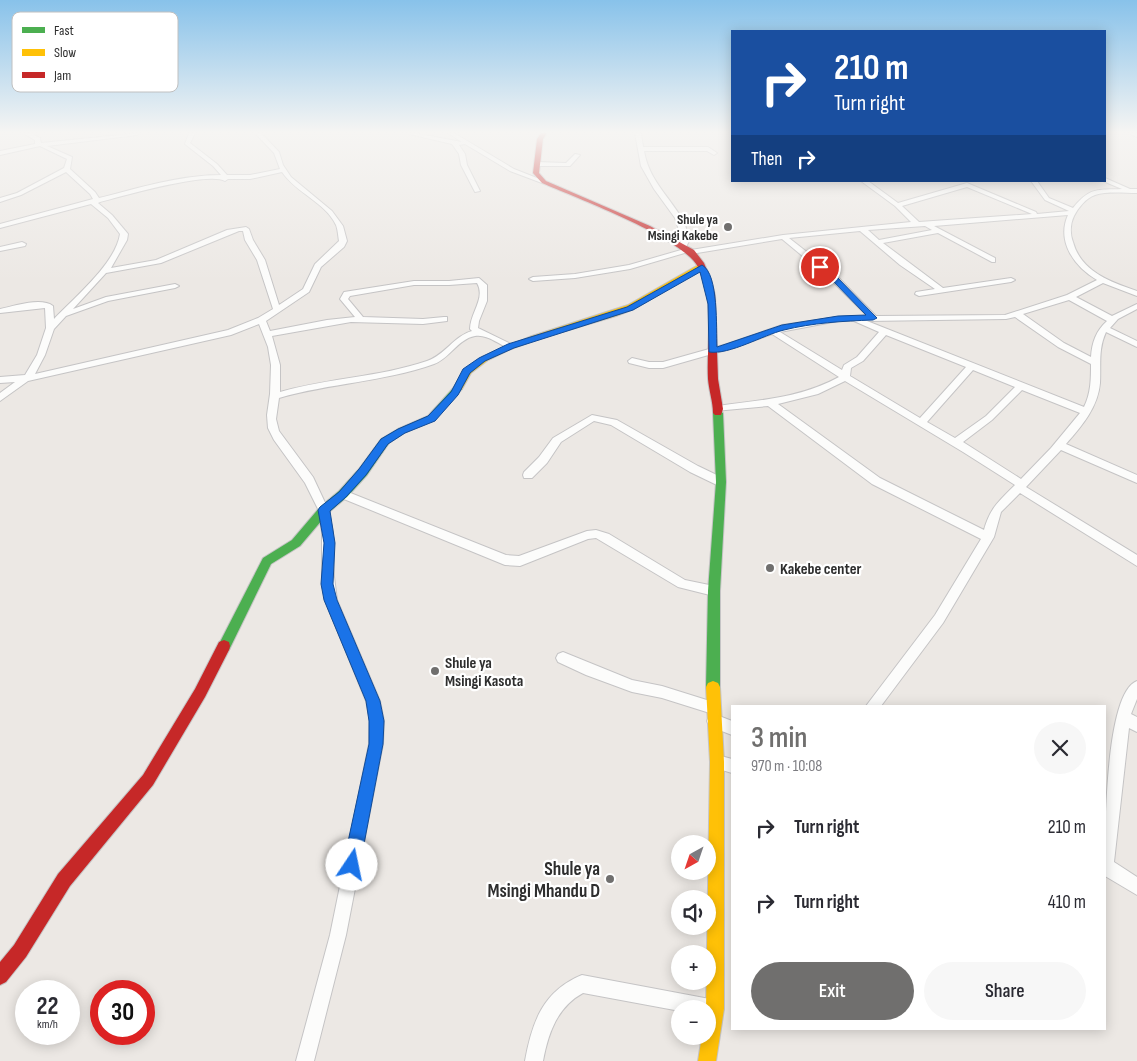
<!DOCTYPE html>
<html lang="en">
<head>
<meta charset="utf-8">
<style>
	body { margin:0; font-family:"Sofia Sans Condensed",sans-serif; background:#f7f7f7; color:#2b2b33; height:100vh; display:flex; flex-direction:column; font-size:19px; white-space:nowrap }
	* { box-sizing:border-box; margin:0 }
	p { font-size:16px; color:#7c7c81 }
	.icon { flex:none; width:28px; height:28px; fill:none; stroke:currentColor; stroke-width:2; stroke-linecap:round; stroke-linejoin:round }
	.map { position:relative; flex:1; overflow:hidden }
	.side { position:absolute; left:731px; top:705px; width:375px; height:325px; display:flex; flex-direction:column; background:#fff; border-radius:0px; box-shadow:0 2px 12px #0003 }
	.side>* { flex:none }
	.top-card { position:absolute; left:731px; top:30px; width:375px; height:152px; border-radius:0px; box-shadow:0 2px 12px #0003; background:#1a4fa0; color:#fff; overflow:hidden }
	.needle { width:32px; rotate:220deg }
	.controls { position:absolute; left:671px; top:835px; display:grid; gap:10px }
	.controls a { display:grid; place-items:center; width:45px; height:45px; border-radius:50%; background:#fff; box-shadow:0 2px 12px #0003; font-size:25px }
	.speed { position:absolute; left:15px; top:980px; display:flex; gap:10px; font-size:25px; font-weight:700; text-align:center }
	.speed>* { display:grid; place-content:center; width:65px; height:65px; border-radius:50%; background:#fff; box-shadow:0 2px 12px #0003; line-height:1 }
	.speed small { font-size:12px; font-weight:400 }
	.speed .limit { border:8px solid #d22; background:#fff; color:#111 }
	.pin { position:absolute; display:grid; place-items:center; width:42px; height:42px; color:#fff; margin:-21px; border:2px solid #fff; border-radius:50%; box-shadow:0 1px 5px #0007 }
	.me { position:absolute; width:55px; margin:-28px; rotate:11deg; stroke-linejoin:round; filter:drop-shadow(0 0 4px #0008) }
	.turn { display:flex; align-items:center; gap:18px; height:105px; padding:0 20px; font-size:22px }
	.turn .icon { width:65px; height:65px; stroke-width:2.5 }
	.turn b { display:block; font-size:35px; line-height:42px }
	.then { display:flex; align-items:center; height:48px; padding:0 20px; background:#0003; gap:10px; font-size:19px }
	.round { display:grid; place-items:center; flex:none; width:52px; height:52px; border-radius:26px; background:#f7f7f7 }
	.headline { display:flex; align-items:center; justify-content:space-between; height:85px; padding:0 20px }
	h1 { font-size:30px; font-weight:600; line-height:38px; color:#706f6e }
	.primary-button { display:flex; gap:10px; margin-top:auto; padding:10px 20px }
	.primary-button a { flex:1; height:58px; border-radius:30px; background:#706f6e; color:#fff; font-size:20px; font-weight:600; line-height:58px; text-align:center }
	.primary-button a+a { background:#f7f7f7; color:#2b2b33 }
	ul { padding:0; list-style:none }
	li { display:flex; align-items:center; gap:15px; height:75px; padding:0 20px }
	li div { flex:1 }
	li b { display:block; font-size:19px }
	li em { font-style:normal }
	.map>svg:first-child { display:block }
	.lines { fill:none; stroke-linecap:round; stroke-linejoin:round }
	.street-casing { stroke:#c5c4c5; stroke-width:2 }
	.fast-casing { stroke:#c5c4c5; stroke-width:2 }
	.slow-casing { stroke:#c5c4c5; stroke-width:2 }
	.jam-casing { stroke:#c5c4c5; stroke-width:2 }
	.street { fill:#fcfcfb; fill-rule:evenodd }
	.fast { fill:#4caf50; fill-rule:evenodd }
	.slow { fill:#ffc107; fill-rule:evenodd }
	.jam { fill:#c62828; fill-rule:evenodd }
	.route { fill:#1a73e8; stroke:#114b97 }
	.poi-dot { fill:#706f6e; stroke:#fff; stroke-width:2 }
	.labels { text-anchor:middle; stroke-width:4.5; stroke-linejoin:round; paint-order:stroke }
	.far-poi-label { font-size:14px; font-weight:bold; fill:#2e2e2e; stroke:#fff; text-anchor:end }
	.poi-label { font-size:16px; font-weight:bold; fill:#2e2e2e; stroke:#fff; text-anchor:start }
	.near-poi-label { font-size:19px; font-weight:bold; fill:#2e2e2e; stroke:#fff; text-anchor:end }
	.key { fill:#fff; stroke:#c0c0c0; stroke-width:1 }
	.key-label { font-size:14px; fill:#2e2e2e }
</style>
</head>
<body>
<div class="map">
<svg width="1137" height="1061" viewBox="0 0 1137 1061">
	<rect width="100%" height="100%" fill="#ece8e4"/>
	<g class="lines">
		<defs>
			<g id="street">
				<path d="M23,133H30L40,138L41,143L140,133L137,135L47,146L72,157L70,169L95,192L99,198C139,188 180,175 221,175L213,166L185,144L189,133H195L190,143L217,164L227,175H250L280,169L274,153L255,133H261L279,152L283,165L291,177L332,211L343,226L347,241L344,247L321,267L309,292L266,321L270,331L327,320L355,317L340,299L344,292L414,281H449L479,278L487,285V301L479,321L478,328L515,346L511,349C499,345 488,334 475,336C458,339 449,359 434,364C384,382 330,383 279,398L276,419L279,431L313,477L328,509L333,532L334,577L337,600L380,701L384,721L383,744L346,935L314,1061H296L330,935L369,744L370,721L366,701L325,600L322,577V532L318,509L305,483L274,440L268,428L267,415L270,394L271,365L268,347L259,324L231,335L28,381L0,401V393L15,382L0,383V377L25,375L37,355L46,328L45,308L0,313V309C15,306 41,297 53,306L54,319C74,298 116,263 120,234L108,218L91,204L0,228V224L93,199L90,194L66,172L21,195L0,202V198L17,193L64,168L67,159L40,146L0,155V151L35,144V140ZM282,172C296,193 325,202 336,225C338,230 338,236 339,241L315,264L303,289L279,305L265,260L253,240L249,229L246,227L227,230L156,260L111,268L127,240L128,234L112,215L98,203L100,202C122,196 209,171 225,181L228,179H250ZM239,231H243L245,240L257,260L273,309L258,318L228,330L35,374L45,355L54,329L66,316L108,301L175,288L179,286L175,284L106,297L73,309L106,273L161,263ZM477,283C486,298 470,313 470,329L472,331C454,336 445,355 427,361C380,377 328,378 280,392V365L272,336L351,322L423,324L447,321V317H444L423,319L363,317L348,299L350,296L414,285H449Z"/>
				<path d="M405,133H414L462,142L448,133H454L514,169L547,182L542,183L510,171L465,144L459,145L465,154L467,165L480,191L475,192L461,165L459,154L452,144Z"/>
				<path d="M635,133H641L643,147H708L717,153L714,155L707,151H644C649,179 666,193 681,217C685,223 687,232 690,239L685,249L678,247L682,239L675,218L654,189L641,166Z"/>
				<path d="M1128,133H1137V137Z"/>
				<path d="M575,154L580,155L570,166H537L534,164L537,162L566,163Z"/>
				<path d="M1105,178L1130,189H1137V193C1124,193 1107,191 1095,195C1086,198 1078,208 1074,216C1070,224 1070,234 1073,242C1081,272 1111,282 1137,291V296L1103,283L1076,297L1112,316L1137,304V309L1118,319L1110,328L1137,341V347L1106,332C1098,349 1101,365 1100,383C1098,407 1082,426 1066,444L1137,475V483L1061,450L1026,487L1137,555V566L1020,493L1001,512L994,537L943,623L881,706H866L935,615L981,539L872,484L768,406L715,411L713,409L718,406C760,400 801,398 839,377L772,334L733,348L663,368H649L629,363L628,361L632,358L649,362H663L727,344L782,325L838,317L867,316L829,278L782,239L691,254L688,252L630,269L575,278L533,281L529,279L533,277L575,274L629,265L688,248L691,250L783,235L911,222L895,206L861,181H868L898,203L967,183L1036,212L1037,214L1069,211L1045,200L1031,181H1037L1049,198L1073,208C1090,187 1097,190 1122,189L1103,181H1105ZM967,187L1032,214L919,222L902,206ZM1068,215C1056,242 1075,267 1097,280L1067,295L1005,315L876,316L835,274L789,238L860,231L900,265L935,289L916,292L915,294L919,296L1011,282L1015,280L1011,278L943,288L883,243L938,233L992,262H995V258L934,226ZM925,226L932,230L879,240L868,230ZM1069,300L1107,321C1096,331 1092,342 1091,357L1064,343L1023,314ZM1015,317L1058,347L1091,364C1091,379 1091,393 1084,407L867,321L1006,319ZM838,321H854L879,332L857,357L844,365L842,370L780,332ZM886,335L966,367L920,418L850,376L851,368L863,361ZM973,370L1015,387L986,416L955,438L927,422ZM845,381L963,452L1015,485C999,501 990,508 984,530L880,478L778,404L818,394ZM1022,390L1080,413L1051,448L1021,479L963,442L992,420Z"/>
				<path d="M22,242L26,244L25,246L0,251V247Z"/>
				<path d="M592,415L617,420L698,466L725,479L726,482L721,486L717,485L690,472L611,425L594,421L561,442L547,463L532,478H524L523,475L524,472L539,457L553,438Z"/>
				<path d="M343,490L506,555L519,556L587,531L596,530L609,534L685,580L714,586L718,587L720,591L718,595L714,596L678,587L596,538L588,539L520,566L505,565L339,497L338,494Z"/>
				<path d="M563,652L632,680L662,686L713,702L718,703L720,708L718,713L713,714L662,698L632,692L586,675L558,662L556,658L558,654Z"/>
				<path d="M1137,681V699L1131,714L1137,717V732L1129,728L1114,862L1137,877V895L1105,876C1105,843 1104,693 1137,681Z"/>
				<path d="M714,714L732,721V735L709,726L707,721L709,716Z"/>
				<path d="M717,755L732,759V773L712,767L710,762L712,757Z"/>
				<path d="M582,975L715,1000L721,1003L724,1009L721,1015L715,1018L708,1017V1009H680V1011L583,993C557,1007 548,1034 543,1061H525C532,1022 543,991 582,975Z"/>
			</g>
			<g id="fast">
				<path d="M459,384L462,385V389L434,420L404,433L389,443L367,475L347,497L328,513L300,546L271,564L229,650L224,652L219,650L218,646L263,558L292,540L320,507L339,491L359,469L381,439L398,429L428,416L456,385Z"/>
				<path d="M718,410L723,413L726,482L720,591V687L718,691L713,693L708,691L706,687L708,591L716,482L713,413Z"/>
			</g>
			<g id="slow">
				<path d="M698,265L705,267L634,309L616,316L538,339L511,349L488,360L471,373L462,389H456L454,387L465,370L482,357L532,336L628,305Z"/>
				<path d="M713,681L718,683L720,687L724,762V1009L716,1061H698L702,1036H708V1009H706L710,762L706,687L708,683Z"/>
			</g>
			<g id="jam">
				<path d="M541,133H547L543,139L539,173L546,181L650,226L694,250L704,263L711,280L715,295L718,379L723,409L721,415H715L713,413C713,402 709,391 708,379C706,342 716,301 698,267C682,237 576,198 542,183L533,173L537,139Z"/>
				<path d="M224,640L229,642L230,646L229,650L205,697L153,785L70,886L26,957L6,982L0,985V962L14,945L58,874L143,775L195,689L219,642Z"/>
			</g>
		</defs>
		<use href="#street" class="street-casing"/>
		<use href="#fast" class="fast-casing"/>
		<use href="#slow" class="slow-casing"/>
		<use href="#jam" class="jam-casing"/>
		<use href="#street" class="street"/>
		<use href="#fast" class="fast"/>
		<use href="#slow" class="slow"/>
		<use href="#jam" class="jam"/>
	</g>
	<linearGradient id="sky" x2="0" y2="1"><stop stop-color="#88c2ea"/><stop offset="0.47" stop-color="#f6f5f3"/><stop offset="1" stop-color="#f6f5f3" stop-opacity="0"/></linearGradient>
	<rect width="1137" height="281" fill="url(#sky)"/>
	<path class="route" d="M702,265C719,274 716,329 717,347L782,325L838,316L866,315L829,277L818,269L816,267L820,265L834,274L877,318L873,320C843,321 812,323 784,330C763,335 730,355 709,352L708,304L700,272L633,310L514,348L485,361L470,373L458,395L435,421L405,433L388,444L366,475L346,497L330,511L335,543L333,584L337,600L380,701L384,721L383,744L360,865L357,870L352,873L346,870L343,865L369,744V721L366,701L324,600L321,584L324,543L318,510L320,507L339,492L359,469L381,439L398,429L428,416L451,392L463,369L479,358L508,344L627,307Z"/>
	<g class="poi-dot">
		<circle cx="728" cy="227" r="5"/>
		<circle cx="770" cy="568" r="5"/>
		<circle cx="435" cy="671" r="5"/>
		<circle cx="610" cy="879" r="5"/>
	</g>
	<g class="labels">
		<g class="far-poi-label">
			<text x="718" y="224">Shule ya<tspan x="718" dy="16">Msingi Kakebe</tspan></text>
		</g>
		<g class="poi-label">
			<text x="780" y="574">Kakebe center</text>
			<text x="445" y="668">Shule ya<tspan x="445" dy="18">Msingi Kasota</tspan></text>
		</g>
		<g class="near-poi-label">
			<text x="600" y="875">Shule ya<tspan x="600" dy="22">Msingi Mhandu D</tspan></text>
		</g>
	</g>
	<rect x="12" y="12" width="166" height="80" rx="8" class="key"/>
	<rect x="22" y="27" width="23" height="6" fill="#4caf50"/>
	<rect x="22" y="49" width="23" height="7" fill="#ffc107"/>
	<rect x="22" y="72" width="23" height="6" fill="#c62828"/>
	<g class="key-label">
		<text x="54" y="35">Fast</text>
		<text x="54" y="57">Slow</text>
		<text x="54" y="80">Jam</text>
	</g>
</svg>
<div class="controls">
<a><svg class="needle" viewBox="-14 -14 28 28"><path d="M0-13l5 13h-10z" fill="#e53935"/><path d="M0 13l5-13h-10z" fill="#7c7c81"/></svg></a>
<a><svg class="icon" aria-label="sound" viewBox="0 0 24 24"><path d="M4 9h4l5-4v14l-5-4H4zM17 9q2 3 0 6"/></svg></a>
<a>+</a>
<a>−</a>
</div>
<div class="speed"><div>22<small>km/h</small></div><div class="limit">30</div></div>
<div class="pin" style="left:820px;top:267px;background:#d93025"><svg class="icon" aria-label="arrive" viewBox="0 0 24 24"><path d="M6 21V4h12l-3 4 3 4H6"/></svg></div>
<svg class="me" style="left:352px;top:865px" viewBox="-20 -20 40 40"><circle r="19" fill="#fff"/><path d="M0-13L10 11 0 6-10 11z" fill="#1a73e8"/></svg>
<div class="top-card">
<div class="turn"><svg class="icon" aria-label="right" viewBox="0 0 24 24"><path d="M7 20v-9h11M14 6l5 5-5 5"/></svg><div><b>210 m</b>Turn right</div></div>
<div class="then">Then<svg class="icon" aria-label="right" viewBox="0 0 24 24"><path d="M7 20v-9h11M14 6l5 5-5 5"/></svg></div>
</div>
<section class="side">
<div class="headline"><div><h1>3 min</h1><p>970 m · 10:08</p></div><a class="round"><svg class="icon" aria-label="close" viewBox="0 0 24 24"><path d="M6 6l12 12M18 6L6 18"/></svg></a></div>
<ul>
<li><svg class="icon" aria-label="right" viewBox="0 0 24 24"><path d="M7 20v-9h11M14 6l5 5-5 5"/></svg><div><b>Turn right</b></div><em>210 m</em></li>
<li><svg class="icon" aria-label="right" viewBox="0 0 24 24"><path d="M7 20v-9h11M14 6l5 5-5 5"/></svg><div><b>Turn right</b></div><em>410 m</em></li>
</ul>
<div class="primary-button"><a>Exit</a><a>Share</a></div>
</section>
</div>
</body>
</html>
